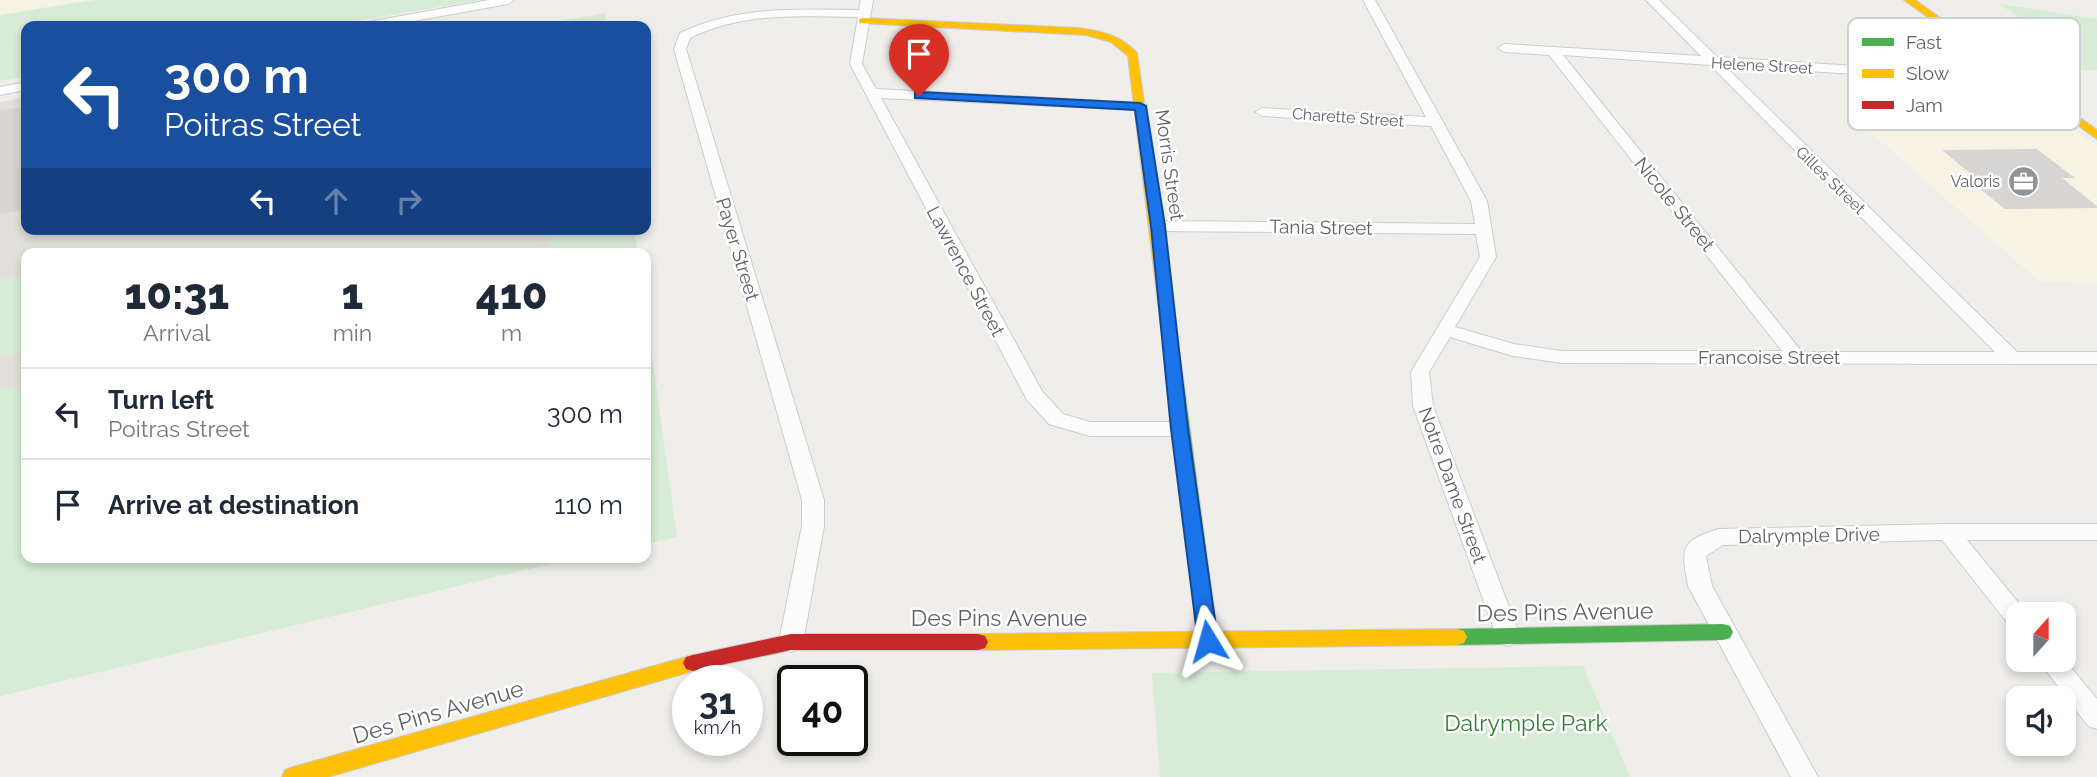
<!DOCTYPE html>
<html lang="en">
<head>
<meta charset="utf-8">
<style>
	body { margin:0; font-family:Raleway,sans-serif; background:#f2f2f3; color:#1f2937; height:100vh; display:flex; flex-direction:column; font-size:26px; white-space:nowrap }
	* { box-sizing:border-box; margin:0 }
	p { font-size:23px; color:#747a83 }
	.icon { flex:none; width:38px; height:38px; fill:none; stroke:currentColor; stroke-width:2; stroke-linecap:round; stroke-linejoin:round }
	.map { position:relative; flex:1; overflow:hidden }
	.details { position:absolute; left:21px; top:248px; width:630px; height:315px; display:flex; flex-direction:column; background:#fff; border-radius:14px; box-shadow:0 4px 10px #0003 }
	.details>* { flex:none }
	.guide { position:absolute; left:21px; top:21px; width:630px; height:214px; border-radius:14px; box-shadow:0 4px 10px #0003; background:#1a4fa0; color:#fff; overflow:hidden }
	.needle { width:46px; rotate:21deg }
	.buttons { position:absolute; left:2006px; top:602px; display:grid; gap:14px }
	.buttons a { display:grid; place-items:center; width:70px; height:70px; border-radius:14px; background:#fff; box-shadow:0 4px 10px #0003; font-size:35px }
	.speed { position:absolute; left:672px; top:665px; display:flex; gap:14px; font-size:35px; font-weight:700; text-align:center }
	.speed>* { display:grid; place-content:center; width:91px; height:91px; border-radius:50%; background:#fff; box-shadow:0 4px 10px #0003; line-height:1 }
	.speed small { font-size:18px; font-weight:400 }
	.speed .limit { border:4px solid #111; border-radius:10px; background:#fff; color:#111 }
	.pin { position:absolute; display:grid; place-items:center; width:60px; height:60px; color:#fff; margin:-72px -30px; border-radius:50% 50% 50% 0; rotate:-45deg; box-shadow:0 0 7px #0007 }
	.pin .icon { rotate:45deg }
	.me { position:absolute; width:77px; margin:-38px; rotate:352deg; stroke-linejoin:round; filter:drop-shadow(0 0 5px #0008) }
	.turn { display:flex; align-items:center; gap:24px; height:147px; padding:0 28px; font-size:32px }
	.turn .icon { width:91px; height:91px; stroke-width:2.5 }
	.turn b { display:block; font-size:49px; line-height:60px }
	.lanes { display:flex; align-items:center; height:66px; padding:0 28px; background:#0003; justify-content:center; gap:35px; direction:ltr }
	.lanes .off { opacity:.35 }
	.eta { display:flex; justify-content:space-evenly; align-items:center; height:119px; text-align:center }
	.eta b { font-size:42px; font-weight:800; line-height:49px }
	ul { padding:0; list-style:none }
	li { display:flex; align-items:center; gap:21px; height:91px; padding:0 28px; border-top:2px solid #e0e1e3 }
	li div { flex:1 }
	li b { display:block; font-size:26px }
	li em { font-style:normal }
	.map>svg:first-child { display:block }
	.commercial { fill:#f7f3e4 }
	.education { fill:#e2e0da }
	.green { fill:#d8ebd6 }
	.building { fill:#d6d5d3 }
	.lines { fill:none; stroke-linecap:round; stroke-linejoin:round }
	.street-casing { stroke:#cbcccc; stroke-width:2 }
	.fast-casing { stroke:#cacacb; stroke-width:2 }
	.slow-casing { stroke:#cacacb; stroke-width:2 }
	.jam-casing { stroke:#cacacb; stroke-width:2 }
	.street { fill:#fdfcfc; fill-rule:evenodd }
	.fast { fill:#4caf50; fill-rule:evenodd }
	.slow { fill:#ffc107; fill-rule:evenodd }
	.jam { fill:#c62828; fill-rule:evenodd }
	.route { fill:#1a73e8; stroke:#114b97; stroke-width:2 }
	.labels { text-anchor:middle; stroke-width:5; stroke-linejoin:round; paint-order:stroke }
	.far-street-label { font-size:16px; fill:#5f6368; stroke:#fff }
	.far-poi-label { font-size:16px; fill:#5f6368; stroke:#fff; text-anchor:end }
	.street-label { font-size:19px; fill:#5f6368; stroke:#fff }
	.near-street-label { font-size:23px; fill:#5f6368; stroke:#fff }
	.near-park-label { font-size:23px; fill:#348238; stroke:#fff }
	.key { fill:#fff; stroke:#cfd0d2; stroke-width:2 }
	.key-label { font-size:19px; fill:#5f6368 }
</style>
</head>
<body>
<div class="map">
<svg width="2097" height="777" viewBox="0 0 2097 777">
	<rect width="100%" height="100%" fill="#efeeea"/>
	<g class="commercial">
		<path d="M0,0H86L0,15Z"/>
		<path d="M2072,128L2097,146V283L2040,282L1867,129Z"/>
	</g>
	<path class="education" d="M26,97V229H555L554,254H26V385L0,390V102Z"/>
	<g class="green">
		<path d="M96,0H481L326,26H26V77L0,81V15Z"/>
		<path d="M1999,4L2097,19V70H2033L1996,44L2059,43Z"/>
		<path d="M605,13L607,26H531Z"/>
		<path d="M552,229H634L638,254H499L550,246Z"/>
		<path d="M26,276V352L0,356V279Z"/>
		<path d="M646,312L677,537L646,544Z"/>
		<path d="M26,385V558H575L0,696V390Z"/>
		<path d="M1583,666L1630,777H1160L1152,673Z"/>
	</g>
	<g class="building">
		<path d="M26,107V210L0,214V110Z"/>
		<path d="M2037,149L2075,178H2062L2097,206V208L2005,209L1975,185H1984L1942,150Z"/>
	</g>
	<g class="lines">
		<defs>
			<g id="street">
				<path d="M489,0H514L508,4L386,26H362L368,22Z"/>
				<path d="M861,0H873L862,64L876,89L1145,103L1147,106L1140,110L881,98L1042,391L1063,414L1090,422H1179L1186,424L1189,429L1186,434L1179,436H1090L1049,424L1027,400L850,64L858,17C800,16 743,12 690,38L686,49L824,500V526L803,642L800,649L791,652L782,649L779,642L802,526V500L674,49L680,33C737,6 797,9 859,10Z"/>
				<path d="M1363,0H1375L1487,201L1496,257L1455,327L1514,344L1562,351H1782L1549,55L1504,52L1498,48L1504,44L1701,56L1646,0H1659L1717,57L2026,77V83L2021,84L1725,66L2017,352H2097V364L1562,363L1513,356L1450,337L1429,372L1433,406L1520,636L1517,643L1508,646L1499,643L1413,406L1411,372L1480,257L1476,234L1158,231L1150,226L1158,221L1475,224L1471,201L1431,126L1262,116L1255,112L1262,108L1426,117ZM1563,55L1710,65L1995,352H1802Z"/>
				<path d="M26,82V90L0,95V87Z"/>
				<path d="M1948,524H2097V540H1967L2026,612L2027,614H2018V628L2010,626L1942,540L1723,545L1706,556L1712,586L1818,777H1791L1688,586C1682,550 1678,541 1719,529Z"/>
				<path d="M2063,658L2097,699V729L2088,726L2038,660Z"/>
			</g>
			<g id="fast">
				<path d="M1176,380L1184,385L1218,641L1215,647L1208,649L1201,647L1198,641L1168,385Z"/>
				<path d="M1723,624L1730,626L1733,632L1730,638L1723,640L1457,645L1450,643L1447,637L1450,631L1457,629Z"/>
			</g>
			<g id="slow">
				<path d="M1904,0H1915L2097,130V139Z"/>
				<path d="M863,18L1078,28C1101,31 1121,35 1137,53L1184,385L1182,389L1176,390L1168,385L1128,56L1111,42L1086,35L859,23V19Z"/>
				<path d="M1457,629L1464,631L1467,637L1464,643L1457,645L978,650L971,648L968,642L971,636L978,634Z"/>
				<path d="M693,655L700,657L703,663L700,669L693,671L328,777H282L285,770L293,767Z"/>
			</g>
			<path id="jam" d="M791,634H978L985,636L988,642L985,648L978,650H791L693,671L686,669L683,663L686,657L693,655Z"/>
		</defs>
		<use href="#street" class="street-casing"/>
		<use href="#fast" class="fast-casing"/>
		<use href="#slow" class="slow-casing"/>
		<use href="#jam" class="jam-casing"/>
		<use href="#street" class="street"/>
		<use href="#fast" class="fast"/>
		<use href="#slow" class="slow"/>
		<use href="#jam" class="jam"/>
	</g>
	<path class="route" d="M919,92L1140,103L1146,106L1165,226L1188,429L1218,641L1215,646L1208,649L1201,646L1198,641L1171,429L1151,226L1135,110L915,98V93Z"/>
	<defs>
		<symbol id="office-disc" viewBox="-11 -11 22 22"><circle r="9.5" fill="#919496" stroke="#fff"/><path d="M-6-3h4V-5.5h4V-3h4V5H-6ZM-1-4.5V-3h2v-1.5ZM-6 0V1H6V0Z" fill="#fff"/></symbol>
	</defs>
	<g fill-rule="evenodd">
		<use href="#office-disc" x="2006" y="164" width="35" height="35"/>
	</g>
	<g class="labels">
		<g class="far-street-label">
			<text transform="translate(1762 65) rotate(3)" y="6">Helene Street</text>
			<text transform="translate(1348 117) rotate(4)" y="6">Charette Street</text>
			<text transform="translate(1831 180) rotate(44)" y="6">Gilles Street</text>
		</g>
		<g class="far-poi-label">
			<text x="2000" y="187">Valoris</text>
		</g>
		<g class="street-label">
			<text transform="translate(1170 165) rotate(82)" y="7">Morris Street</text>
			<text transform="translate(1675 204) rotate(51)" y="7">Nicole Street</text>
			<text transform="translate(1321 227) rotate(1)" y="7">Tania Street</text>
			<text transform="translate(738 249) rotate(73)" y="7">Payer Street</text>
			<text transform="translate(966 271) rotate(62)" y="7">Lawrence Street</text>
			<text x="1769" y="364">Francoise Street</text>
			<text transform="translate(1453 485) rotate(70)" y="7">Notre Dame Street</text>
			<text transform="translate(1809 535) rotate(-1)" y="7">Dalrymple Drive</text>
		</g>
		<g class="near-street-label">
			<text transform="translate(1565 612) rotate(-1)" y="8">Des Pins Avenue</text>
			<text x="999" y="626">Des Pins Avenue</text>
			<text transform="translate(438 712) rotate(-16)" y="8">Des Pins Avenue</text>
		</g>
		<g class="near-park-label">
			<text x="1526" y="731">Dalrymple Park</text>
		</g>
	</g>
	<rect x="1848" y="18" width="232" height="112" rx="10" class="key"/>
	<rect x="1862" y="38" width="32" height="8" fill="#4caf50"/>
	<rect x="1862" y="69" width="32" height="9" fill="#ffc107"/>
	<rect x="1862" y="101" width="32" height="8" fill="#c62828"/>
	<g class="key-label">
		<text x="1906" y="49">Fast</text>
		<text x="1906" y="80">Slow</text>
		<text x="1906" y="112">Jam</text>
	</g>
</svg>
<div class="buttons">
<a><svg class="needle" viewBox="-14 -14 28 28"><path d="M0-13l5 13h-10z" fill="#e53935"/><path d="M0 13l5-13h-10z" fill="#747a83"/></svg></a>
<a><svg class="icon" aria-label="sound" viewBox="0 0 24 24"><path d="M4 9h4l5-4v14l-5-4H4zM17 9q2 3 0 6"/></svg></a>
</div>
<div class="speed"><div>31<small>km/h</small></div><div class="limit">40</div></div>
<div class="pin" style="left:919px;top:96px;background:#d93025"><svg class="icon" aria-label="arrive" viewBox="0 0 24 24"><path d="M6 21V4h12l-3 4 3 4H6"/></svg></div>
<svg class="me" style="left:1208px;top:641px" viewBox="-20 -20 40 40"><path d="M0-17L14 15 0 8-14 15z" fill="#1a73e8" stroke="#fff" stroke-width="4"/></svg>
<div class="guide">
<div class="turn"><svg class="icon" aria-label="left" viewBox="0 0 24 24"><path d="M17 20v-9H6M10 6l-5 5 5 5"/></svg><div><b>300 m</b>Poitras Street</div></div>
<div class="lanes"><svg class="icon" aria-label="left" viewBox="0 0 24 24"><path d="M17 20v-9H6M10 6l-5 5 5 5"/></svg><svg class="icon off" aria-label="ahead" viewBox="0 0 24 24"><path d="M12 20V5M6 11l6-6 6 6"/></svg><svg class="icon off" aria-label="right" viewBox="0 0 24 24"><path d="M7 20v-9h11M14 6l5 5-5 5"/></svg></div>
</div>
<section class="details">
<div class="eta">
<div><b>10:31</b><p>Arrival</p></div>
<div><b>1</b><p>min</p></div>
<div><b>410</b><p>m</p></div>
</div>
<ul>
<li><svg class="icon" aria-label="left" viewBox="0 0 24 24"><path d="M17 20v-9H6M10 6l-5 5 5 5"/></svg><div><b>Turn left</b><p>Poitras Street</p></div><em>300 m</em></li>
<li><svg class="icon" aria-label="arrive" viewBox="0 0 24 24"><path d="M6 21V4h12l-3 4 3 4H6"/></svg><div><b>Arrive at destination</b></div><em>110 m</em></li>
</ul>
</section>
</div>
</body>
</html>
